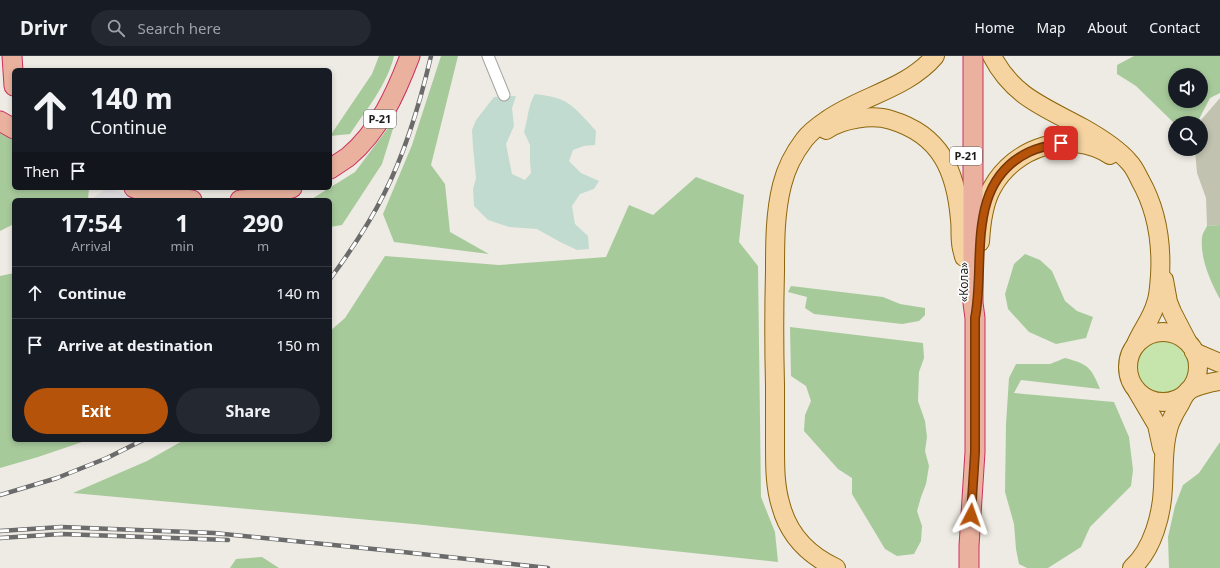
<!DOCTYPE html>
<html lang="en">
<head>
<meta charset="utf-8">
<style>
	body { margin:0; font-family:"Noto Sans",sans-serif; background:#242831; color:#f1f3f6; height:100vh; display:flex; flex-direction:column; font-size:15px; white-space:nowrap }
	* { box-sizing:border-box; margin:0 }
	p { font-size:13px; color:#9ea1a6 }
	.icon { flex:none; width:22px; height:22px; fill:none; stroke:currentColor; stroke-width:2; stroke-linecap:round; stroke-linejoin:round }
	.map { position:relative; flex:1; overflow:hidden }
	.side { position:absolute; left:12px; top:142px; width:320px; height:244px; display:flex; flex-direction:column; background:#171b24; border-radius:6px; box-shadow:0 2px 6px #0003 }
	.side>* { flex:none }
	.hud { position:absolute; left:12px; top:12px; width:320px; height:122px; border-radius:6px; box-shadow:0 2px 6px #0003; background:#171b24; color:#f1f3f6; overflow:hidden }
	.fabs { position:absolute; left:1168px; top:12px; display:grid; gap:8px }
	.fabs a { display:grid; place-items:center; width:40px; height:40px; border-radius:50%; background:#171b24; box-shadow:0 2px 6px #0003; font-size:20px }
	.pin { position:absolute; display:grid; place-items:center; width:34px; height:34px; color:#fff; margin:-17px; border-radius:8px; box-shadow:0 2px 6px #0006 }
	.me { position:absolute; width:44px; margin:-22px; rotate:4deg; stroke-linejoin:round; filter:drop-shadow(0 0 3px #0008) }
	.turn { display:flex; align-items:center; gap:14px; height:84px; padding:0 12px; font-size:18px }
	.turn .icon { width:52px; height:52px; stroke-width:2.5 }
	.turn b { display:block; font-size:28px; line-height:34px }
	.then { display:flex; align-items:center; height:38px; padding:0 12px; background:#0003; gap:8px; font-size:15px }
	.eta { display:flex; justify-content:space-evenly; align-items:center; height:68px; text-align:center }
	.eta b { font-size:24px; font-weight:700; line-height:28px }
	.action { display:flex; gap:8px; margin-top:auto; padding:8px 12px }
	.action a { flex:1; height:46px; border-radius:24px; background:#b45309; color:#fff; font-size:16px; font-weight:700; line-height:46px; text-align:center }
	.action a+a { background:#242831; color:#f1f3f6 }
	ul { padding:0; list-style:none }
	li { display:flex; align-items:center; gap:12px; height:52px; padding:0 12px; border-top:1px solid #363941 }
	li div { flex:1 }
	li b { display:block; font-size:15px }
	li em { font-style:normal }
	header { display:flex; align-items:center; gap:24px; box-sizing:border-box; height:56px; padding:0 20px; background:#171b24; border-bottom:1px solid #363941 }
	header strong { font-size:19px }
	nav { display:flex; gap:22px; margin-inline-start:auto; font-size:14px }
	.search { width:280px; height:36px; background:#242831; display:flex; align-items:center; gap:10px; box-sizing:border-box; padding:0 14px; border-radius:22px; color:#9ea1a6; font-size:15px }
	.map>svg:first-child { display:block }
	.construction { fill:#c1c2b0 }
	.grass { fill:#c6e5ad }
	.forest { fill:#a7ca9b; fill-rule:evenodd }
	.wetland { fill:#c2dbd0 }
	.parking { fill:#e1e1e1 }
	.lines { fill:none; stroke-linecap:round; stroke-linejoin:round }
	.minor-casing { stroke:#a4a4a4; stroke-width:13 }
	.primary-casing { stroke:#8c660a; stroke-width:20 }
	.trunk-casing { stroke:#cd3060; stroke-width:21 }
	.minor { stroke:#fff; stroke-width:11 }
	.primary { stroke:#f5d4a1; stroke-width:18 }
	.trunk { stroke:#eab29e; stroke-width:19 }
	.rail-casing { stroke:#6b6b6b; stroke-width:4.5 }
	.rail { stroke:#fff; stroke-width:3; stroke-dasharray:9; stroke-linecap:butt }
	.route-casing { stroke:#753606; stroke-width:10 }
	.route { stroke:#b45309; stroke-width:7 }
	.labels { text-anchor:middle; stroke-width:3; stroke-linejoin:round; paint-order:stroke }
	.shield { fill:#fff; stroke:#616161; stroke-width:1 }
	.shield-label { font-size:11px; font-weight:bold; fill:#1d1d1d }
	.street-label { font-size:12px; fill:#1d1d1d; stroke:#fff }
</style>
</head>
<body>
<header>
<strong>Drivr</strong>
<div class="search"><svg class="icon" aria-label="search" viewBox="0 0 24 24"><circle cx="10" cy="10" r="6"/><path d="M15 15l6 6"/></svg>Search here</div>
<nav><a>Home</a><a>Map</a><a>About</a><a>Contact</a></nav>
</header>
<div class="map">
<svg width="1220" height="512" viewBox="0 0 1220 512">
	<rect width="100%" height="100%" fill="#eeebe4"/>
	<path class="construction" d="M1220,42V169L1207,170L1206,142L1197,117L1195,94V93H1201V64Z"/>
	<circle class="grass" cx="1163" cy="311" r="29"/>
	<g class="forest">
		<path d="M379,0H394C387,29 366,54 350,78L330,80L372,18Z"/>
		<path d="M441,0H458L431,109L445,128L450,176L489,198L394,186L383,158L412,89Z"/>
		<path d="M1134,0H1220V37L1210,42L1197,67H1175V68L1136,30L1117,18V9ZM1175,19H1201V45H1175Z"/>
		<path d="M397,60L382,108L342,169L330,171V144H310L355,116Z"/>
		<path d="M0,77L14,80V132H89L88,144H14V168L0,175Z"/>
		<path d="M696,121L744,139L739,186L758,210L761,441L775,476L778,506L414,468L73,437L147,405L184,384H330V275L345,262L385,200L499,209L606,201L629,149L653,159Z"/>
		<path d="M1220,169V243C1210,225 1200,202 1202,182C1202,178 1205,174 1207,170Z"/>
		<path d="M1025,198L1040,204L1052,215L1065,245L1077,255L1093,261L1086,282L1056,288L1029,276L1008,253L1005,238L1014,208Z"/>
		<path d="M14,217V384H88L38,401L0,412V220Z"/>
		<path d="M791,230L883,241L900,248L925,252V259L919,265L902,268L814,258L805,252L807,241L788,236Z"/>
		<path d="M790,271L923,287L924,302L919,316L918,345L925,365L927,381L925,395L929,410L926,428L921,441L917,455L922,470L921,485L914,498L897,500L885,493L852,438V422L838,413L804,375L805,359L811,345L806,330L791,320Z"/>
		<path d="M1065,302C1088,308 1091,311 1100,333L1021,324L1014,337L1114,346L1129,381L1133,414L1131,430L1090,471L1081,491L1048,512H1027L1019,508L1016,493L1014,468L1005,436L1006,368L1009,322L1016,308H1050Z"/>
		<path d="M1220,386V512H1169L1168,481L1175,450L1183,429L1199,417Z"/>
		<path d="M262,501L279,512H230L236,503Z"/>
	</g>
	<path class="wetland" d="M535,38C545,39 557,41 566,46C577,53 587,65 596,75L595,89L584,90L573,94L569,105L581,117L599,125L594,133L580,138L572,150L575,168L588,180L589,193L577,194L560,186L537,173L509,171L488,164L474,150L473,133L476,122L473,91L472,74L476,64L494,41L516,40L512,52L514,70L506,88L512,118L525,124L531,117L530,105V89L524,76C528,63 528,49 535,38Z"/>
	<path class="parking" d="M108,132H109L140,144H94L95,140Z"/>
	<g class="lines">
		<defs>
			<path id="minor" d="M488,0L504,39"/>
			<g id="primary">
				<path d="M992,0C1013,41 1045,51 1083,72C1099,81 1117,92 1129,106C1134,111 1137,118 1140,124C1157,154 1162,186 1160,220C1159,230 1159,239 1156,247C1152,262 1142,274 1136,288"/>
				<path d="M826,74C842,63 872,58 891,64C941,79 956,115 960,164C961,171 960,179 961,186C961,191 963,196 964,201"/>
				<path d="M980,186C981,168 983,148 992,132C1014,91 1069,73 1110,99"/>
				<path d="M1164,224L1168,246L1172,256L1187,285"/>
				<circle cx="1163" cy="311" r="35"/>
				<path d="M1194,296L1220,307"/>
				<path d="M1137,335L1157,369L1162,392"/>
				<path d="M836,512C808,499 789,480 781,450C775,431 775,411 775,391C775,371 775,350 775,329C774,291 774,253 775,215C775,186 775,157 782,129C786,113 794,97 804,84C810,76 818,70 827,64C861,40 907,33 935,0"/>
				<path d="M1132,512C1153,493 1162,458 1163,431C1164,410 1163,387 1170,367C1173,360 1176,354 1180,348C1182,344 1185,338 1188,335C1194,330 1212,326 1220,325"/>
			</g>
			<g id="trunk">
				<path d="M12,0L14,30"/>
				<path d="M0,65L14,73"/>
				<path d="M330,113C336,109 342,105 348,101C379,75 396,37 410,0"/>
				<path d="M134,132C153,138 172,142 192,144"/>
				<path d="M240,144L256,143L292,132"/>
				<path d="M969,512V490L975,396V262L973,247V0"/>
			</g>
		</defs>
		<use href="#minor" class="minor-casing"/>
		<use href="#primary" class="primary-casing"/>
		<use href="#trunk" class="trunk-casing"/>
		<use href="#minor" class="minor"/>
		<use href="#primary" class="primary"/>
		<use href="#trunk" class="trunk"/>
		<defs>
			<g id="rail">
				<path d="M330,223C350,196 369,168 384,138C406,95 420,47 431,0"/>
				<path d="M0,439L57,422L107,402L143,384"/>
				<path d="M0,475L61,471L214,477L403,496L548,512"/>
				<path d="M0,482L61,478L228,484"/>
			</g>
		</defs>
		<use href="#rail" class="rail-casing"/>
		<use href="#rail" class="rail"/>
	</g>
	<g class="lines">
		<defs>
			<path id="route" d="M971,459L975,396V262C986,206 964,127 1029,96C1039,91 1051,89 1061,87"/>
		</defs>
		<use href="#route" class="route-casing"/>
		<use href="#route" class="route"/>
	</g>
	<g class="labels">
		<g class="shield">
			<rect x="364" y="54" width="32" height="18" rx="3"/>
			<rect x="950" y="91" width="32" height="18" rx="3"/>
		</g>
		<g class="shield-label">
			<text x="380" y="67">Р-21</text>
			<text x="966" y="104">Р-21</text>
		</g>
		<g class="street-label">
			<text transform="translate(964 226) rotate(-90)" y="4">«Кола»</text>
		</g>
	</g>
</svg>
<div class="fabs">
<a><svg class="icon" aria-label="sound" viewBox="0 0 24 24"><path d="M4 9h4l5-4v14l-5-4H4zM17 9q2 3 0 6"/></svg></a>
<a><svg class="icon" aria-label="search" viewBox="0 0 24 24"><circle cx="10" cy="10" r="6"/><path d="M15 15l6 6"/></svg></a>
</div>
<div class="pin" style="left:1061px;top:87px;background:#d93025"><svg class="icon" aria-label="arrive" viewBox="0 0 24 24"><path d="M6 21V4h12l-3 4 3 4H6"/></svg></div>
<svg class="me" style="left:971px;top:459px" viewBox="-20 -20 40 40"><path d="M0-17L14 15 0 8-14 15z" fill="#b45309" stroke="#fff" stroke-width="4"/></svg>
<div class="hud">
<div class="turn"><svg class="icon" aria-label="ahead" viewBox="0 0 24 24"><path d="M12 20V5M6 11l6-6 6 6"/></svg><div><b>140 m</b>Continue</div></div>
<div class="then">Then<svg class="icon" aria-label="arrive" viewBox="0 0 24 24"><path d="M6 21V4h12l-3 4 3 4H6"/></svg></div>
</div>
<section class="side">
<div class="eta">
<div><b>17:54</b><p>Arrival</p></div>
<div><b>1</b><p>min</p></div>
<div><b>290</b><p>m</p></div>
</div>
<ul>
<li><svg class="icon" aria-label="ahead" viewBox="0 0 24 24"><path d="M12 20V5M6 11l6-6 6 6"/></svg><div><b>Continue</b></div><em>140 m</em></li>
<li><svg class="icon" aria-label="arrive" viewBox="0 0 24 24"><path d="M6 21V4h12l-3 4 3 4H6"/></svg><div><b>Arrive at destination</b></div><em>150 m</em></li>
</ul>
<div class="action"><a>Exit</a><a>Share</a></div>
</section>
</div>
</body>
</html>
